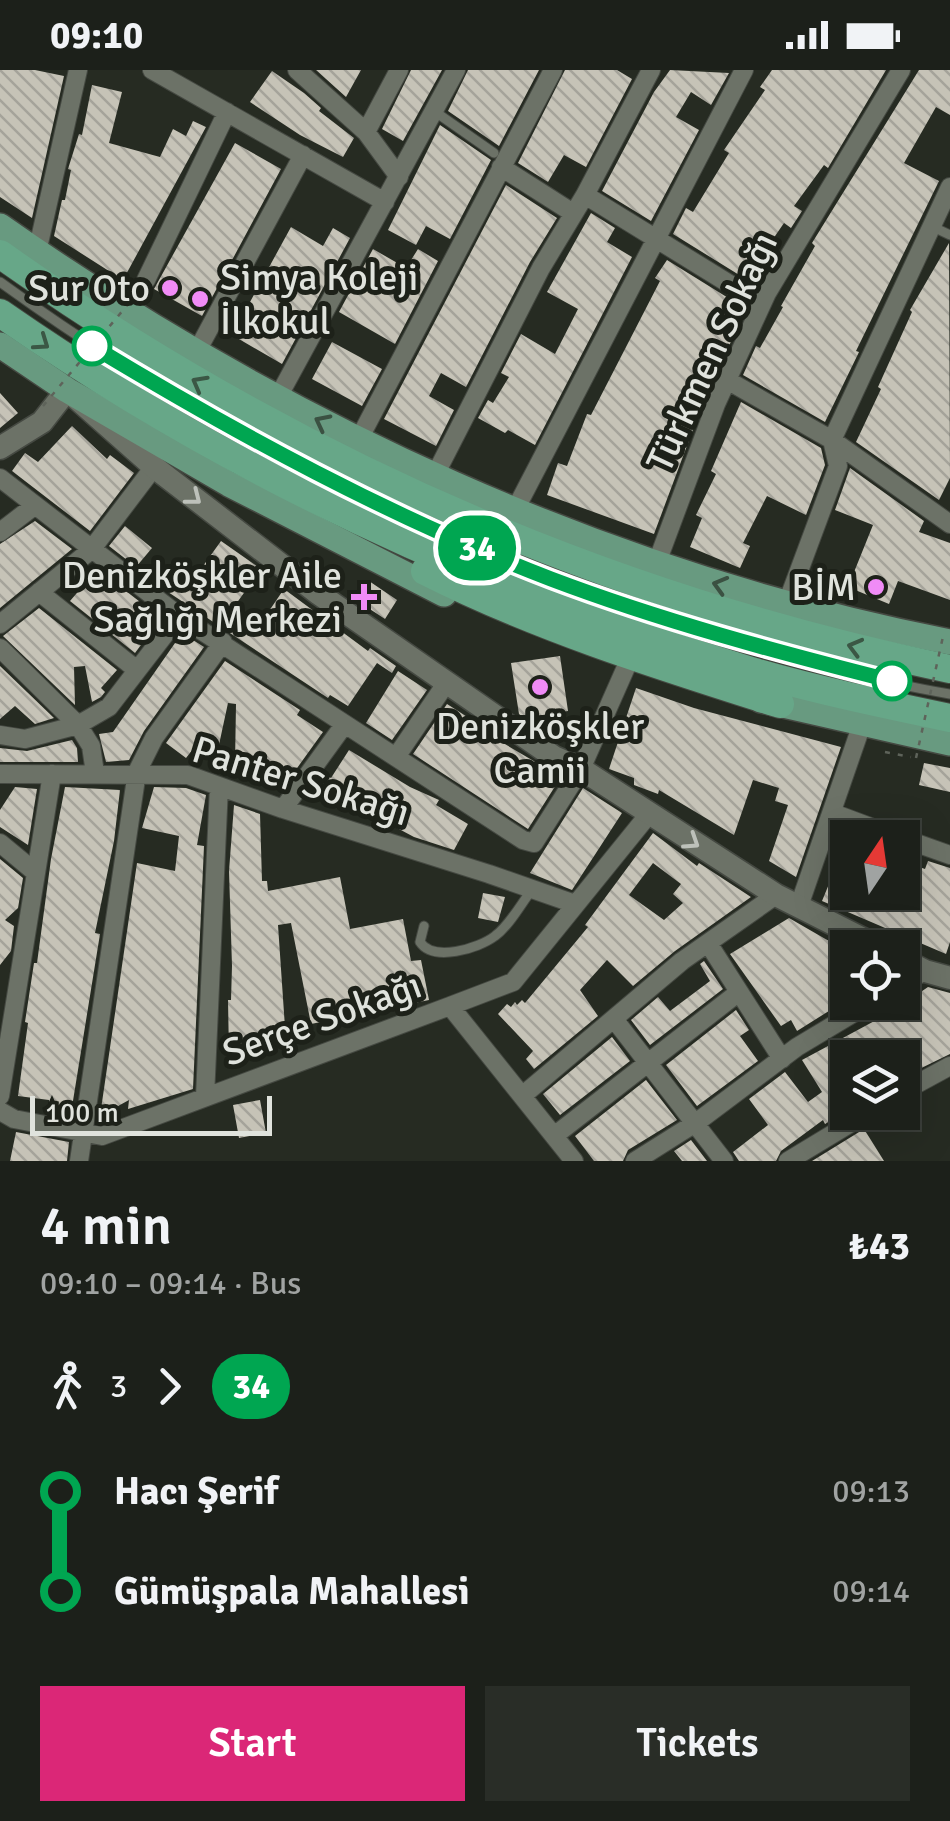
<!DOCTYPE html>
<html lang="en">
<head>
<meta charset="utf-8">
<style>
  :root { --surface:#1c201a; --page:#292d27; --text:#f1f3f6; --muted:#a0a3a2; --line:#3a3e39; --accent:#db2777 }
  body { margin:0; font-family:Signika,sans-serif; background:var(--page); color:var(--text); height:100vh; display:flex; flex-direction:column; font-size:38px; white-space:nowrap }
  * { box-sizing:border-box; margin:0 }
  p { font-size:32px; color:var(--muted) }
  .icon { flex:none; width:55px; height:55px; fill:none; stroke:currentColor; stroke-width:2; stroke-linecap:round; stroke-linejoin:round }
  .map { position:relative; height:1091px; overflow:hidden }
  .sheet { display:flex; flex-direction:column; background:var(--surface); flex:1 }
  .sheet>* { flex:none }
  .badge { padding:0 20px; border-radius:32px; font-size:35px; line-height:65px }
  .needle { width:65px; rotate:13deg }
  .controls { position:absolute; left:830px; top:750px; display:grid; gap:20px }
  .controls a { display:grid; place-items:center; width:90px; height:90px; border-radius:0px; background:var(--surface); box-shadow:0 10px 40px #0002,0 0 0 2px var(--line); font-size:50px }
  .scale { position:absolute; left:30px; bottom:25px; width:242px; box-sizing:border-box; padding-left:10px; border:5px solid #e0e3dd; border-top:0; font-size:28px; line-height:35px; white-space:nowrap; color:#e0e3dd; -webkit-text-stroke:8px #1d2119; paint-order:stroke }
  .map>.badge { position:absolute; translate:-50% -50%; box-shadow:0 0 0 5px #fff }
  .legs { display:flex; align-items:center; gap:15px; height:110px; padding:0 40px; font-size:32px }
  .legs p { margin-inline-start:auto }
  .summary { display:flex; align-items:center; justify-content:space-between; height:170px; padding:0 40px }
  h1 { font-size:55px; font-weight:600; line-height:75px }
  .cta { display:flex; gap:20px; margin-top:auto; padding:20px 40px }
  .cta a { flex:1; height:115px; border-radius:0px; background:var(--accent); color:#fff; font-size:40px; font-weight:600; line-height:115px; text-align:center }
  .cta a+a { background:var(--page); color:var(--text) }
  ul { padding:0 40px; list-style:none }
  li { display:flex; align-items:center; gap:35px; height:100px; font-size:38px }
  li i { display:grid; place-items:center; width:15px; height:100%; margin:0 12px; background:currentColor }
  li i::after { content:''; width:25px; height:25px; margin:-12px; border:8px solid; border-radius:50%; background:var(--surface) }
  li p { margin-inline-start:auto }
  li:first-child i { background:linear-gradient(#0000 50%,currentColor 0) }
  li:last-child i { background:linear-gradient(currentColor 50%,#0000 0) }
  .status { display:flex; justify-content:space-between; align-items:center; height:70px; padding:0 50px; background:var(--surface); direction:ltr }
  .status svg { height:28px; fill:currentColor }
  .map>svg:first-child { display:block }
  .building { fill:url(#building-back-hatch); fill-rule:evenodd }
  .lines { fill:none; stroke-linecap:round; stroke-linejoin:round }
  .service-casing { stroke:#454942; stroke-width:11 }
  .minor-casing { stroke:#454942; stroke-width:20 }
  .tertiary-casing { stroke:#454942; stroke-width:25 }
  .primary-casing { stroke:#454942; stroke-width:28 }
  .trunk-casing { stroke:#454942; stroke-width:30 }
  .path { stroke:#5e635a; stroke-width:2.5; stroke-dasharray:5 8; stroke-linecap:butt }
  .service { stroke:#6c7267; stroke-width:9 }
  .minor { stroke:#6c7267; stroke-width:18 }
  .tertiary { stroke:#6c7267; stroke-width:22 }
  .primary { stroke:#689a80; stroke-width:25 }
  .trunk { stroke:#67a788; stroke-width:28 }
  .path-bridge { stroke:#5e635a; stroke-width:2.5; stroke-dasharray:5 8; stroke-linecap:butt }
  .oneway { stroke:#3b5745 }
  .oneway2 { stroke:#3b5142 }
  .oneway3 { stroke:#bdc1ba }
  .line-1-casing { stroke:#fff; stroke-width:22 }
  .line-1 { stroke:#00a651; stroke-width:15 }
  .poi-dot { fill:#f08bf6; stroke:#1d2119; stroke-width:4 }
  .stop-1-dot { fill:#fff; stroke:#00a651; stroke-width:5 }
  .labels { text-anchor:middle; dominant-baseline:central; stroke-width:10; stroke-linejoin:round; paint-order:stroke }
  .poi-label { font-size:38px; fill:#e0e3dd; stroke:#1d2119; text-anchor:end }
  .street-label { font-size:38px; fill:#e0e3dd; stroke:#1d2119 }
</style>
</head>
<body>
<div class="status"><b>09:10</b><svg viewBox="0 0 49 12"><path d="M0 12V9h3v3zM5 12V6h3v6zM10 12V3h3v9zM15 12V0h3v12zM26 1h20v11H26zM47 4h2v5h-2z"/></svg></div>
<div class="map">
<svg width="950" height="1091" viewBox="0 0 950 1091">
  <defs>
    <pattern id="building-back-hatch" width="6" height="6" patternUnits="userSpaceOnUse" patternTransform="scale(2.5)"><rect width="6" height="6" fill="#c6c3b7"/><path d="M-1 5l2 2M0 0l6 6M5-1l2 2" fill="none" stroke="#a5a39a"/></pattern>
  </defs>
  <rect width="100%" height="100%" fill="#262b22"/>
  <path class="building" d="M 0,0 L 35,0 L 64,6 L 32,148 L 0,127 Z
    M 316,0 L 361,0 L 346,27 Z
    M 411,0 L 442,0 L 403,71 L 382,59 Z
    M 468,0 L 539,0 L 499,76 L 448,41 Z
    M 565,0 L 617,0 L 632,9 L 586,97 L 564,85 L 548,112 L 518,93 Z
    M 670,0 L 729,3 L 711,35 L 691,22 L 676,47 L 699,60 L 651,151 L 602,121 L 654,22 Z
    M 772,0 L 886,0 L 828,98 L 824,95 L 794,136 L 802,141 L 791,158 L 784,153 L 762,185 L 772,191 L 757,216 L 673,164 L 686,138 L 693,142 L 729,83 L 724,80 L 765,20 L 760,17 Z
    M 919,0 L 950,0 L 950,45 L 936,37 L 904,93 L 939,111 L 856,281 L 859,282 L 825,352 L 743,305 L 756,276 L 760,278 L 783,237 L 781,236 L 815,176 L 812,173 Z
    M 272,1 L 304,23 L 321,38 L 319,41 L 354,68 L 343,87 L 300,65 L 250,32 Z
    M 92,15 L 122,22 L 109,73 L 160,87 L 173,59 L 186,66 L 193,51 L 206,57 L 123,210 L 54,166 L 62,130 L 65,130 L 71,100 L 68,99 L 79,64 L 82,65 Z
    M 440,55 L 491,90 L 450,169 L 426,156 L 416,175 L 388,160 Z
    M 235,73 L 281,99 L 202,246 L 154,219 Z
    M 506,115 L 557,148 L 530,192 L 466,317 L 441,303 L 429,326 L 454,340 L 436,376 L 384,349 Z
    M 591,143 L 615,158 L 607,172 L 632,187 L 535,375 L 508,360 L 505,363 L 478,348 L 488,330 L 493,333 L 509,307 L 501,303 L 521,264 L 555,284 L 578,239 L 547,222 Z
    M 291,157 L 323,176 L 333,158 L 350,168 L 282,294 L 232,265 Z
    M 949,173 L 950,408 L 939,430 L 856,372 L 881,319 L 878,317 L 912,242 L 910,240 Z
    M 373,179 L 406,198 L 418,179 L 438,191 L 395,274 L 339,242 Z
    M 667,190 L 746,239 L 704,330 L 654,464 L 547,425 L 558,393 L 567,396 L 587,344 L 591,345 L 660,211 L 655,208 Z
    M 332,272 L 382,299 L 362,336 L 312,309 Z
    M 0,323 L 18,343 L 0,358 Z
    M 741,332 L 821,378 L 825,395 L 806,445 L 767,426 L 743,473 L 750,476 L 740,498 L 690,477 L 702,448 L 696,445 L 716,404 L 711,401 Z
    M 72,356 L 107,389 L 110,385 L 134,403 L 90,461 L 12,401 L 25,383 L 38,392 Z
    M 850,398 L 924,451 L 919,462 L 950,473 L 950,530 L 898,511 L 889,534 L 848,517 L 873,455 L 835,440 Z
    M 35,451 L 72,479 L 0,538 L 0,474 Z
    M 125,456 L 152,478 L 136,497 L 109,476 Z
    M 221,471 L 261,499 L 231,541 L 256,560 L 284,519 L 368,581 L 370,578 L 396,596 L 392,603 L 377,593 L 348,636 L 330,625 L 328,628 L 168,522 L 185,503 L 193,510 Z
    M 92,495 L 161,548 L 135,583 L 70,531 L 89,509 L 82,504 Z
    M 369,511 L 397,530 L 385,549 L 356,530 Z
    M 39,538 L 117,600 L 101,618 L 105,622 L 101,627 L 92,632 L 85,596 L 74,597 L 75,635 L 3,566 Z
    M 182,563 L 204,577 L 144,661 L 129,690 L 106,692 L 99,664 L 113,662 Z
    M 560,586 L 568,641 L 524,648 L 519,644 L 511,593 Z
    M 225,591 L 300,640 L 297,645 L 323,662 L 282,719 L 235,693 L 236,634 L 228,633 L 217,684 L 197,674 L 186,688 L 166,673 Z
    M 0,596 L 54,648 L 35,654 L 15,636 L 0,649 Z
    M 398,601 L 427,620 L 392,670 L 366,653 Z
    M 636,618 L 694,638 L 841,677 L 796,807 L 769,791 L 788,735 L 775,731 L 779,718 L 753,710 L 734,765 L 659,720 L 658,724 L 634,715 L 634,708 L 609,699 Z
    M 447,634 L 480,655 L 474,656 L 561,707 L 528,759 L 413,684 Z
    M 72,670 L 77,678 L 78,692 L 0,692 L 0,678 L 27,681 Z
    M 349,680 L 410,717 L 439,730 L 436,735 L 468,754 L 454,780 L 414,767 L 382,750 L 354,743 L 310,723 L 324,704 L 331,708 Z
    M 924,693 L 950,698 L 950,722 L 919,715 Z
    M 15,717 L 37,719 L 28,775 L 0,757 L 0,740 Z
    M 65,717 L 120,720 L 114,771 L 95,863 L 100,864 L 72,1037 L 49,1034 L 49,1030 L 18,1026 L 28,953 L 25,952 L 34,893 L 37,893 L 51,789 Z
    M 154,717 L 186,718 L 206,725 L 197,775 L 204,776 L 193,1019 L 128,1039 L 129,1030 L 100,1046 L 137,793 L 175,801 L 179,766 L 142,758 Z
    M 583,718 L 622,743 L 572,820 L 530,803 Z
    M 234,735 L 260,744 L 262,811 L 267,811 L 268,821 L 340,807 L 350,859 L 403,849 L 411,891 L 421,890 L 429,930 L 311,954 L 291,853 L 278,855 L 286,972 L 256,974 L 257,985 L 229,985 L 228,930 L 231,930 L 232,896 L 229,801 Z
    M 653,763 L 697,796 L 699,793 L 751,827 L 675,881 L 633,916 L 607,890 L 580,920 L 598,946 L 534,999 L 526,989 L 533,981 L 498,944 L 507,934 L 511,937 L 515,932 L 517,935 L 522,930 L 525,933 L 588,857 L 585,855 ZM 653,793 L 681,814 L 673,824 L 683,833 L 664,850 L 629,825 Z
    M 847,770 L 848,822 L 902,822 L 902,791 L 925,799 L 928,791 L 950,798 L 950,872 L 946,884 L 822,831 Z
    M 0,789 L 23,808 L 18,838 L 5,850 L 14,856 L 11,881 L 0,895 Z
    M 483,823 L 505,827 L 498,852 L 478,848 Z
    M 789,848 L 848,882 L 848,929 L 797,961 L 791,950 L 781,956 L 730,884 Z
    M 704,891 L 723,919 L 650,975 L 631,950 L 658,927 L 670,941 L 710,911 L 700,894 Z
    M 928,917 L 950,923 L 950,984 L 905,1006 L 902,988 L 848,988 L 848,1040 L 825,1054 L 823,1050 L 781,1081 L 776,1091 L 739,1091 L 733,1082 L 768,1055 L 749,1029 L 785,1002 L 808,1032 L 822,1022 L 802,990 L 893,941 Z
    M 736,940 L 749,960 L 740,966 L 758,991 L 697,1036 L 666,995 Z
    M 612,967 L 630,991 L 560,1045 L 543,1024 Z
    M 646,1010 L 677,1050 L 628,1080 L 623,1091 L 594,1091 L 575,1066 Z
    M 260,1030 L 266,1063 L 239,1068 L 233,1035 Z
    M 864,1059 L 884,1091 L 812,1091 Z
    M 16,1062 L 69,1072 L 67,1091 L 10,1091 Z
    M 691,1070 L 707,1091 L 682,1091 L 674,1081 Z"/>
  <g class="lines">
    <defs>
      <path id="service" d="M 434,41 L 494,83
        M 931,156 L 950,165
        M 0,212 C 216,369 461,486 716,564 C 792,587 871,611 950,624
        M 424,856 L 420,872 C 433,892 478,879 495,866 C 509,856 521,834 531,821"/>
      <path id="minor" d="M 152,0 L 385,132
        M 297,0 L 366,62 L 399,107
        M 366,62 L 399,0
        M 501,97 L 573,143
        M 585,125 L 762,234
        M 37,182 L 78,0
        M 146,210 L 227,42
        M 196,283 L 303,85
        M 727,310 L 832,370 L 950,454
        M 277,329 L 456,0
        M 358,371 L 553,0
        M 434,407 L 541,198 L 585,125 L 651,0
        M 0,408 L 179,546 L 523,770 L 534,773 L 581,699 L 627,595
        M 514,442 L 744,0
        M 0,462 L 34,436
        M 656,495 L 716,334 L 767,223 L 901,0
        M 39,522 L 137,600
        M 787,533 L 838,396 L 832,370 L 950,117
        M 0,554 L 91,480 L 154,397
        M 0,578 L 78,655 L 91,676 L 95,703
        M 0,665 L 25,669 L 78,655 L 109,637 L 179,546
        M 396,687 L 447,612
        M 0,704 L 188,705 L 283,739 L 489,804 L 575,834
        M 283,739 L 344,655
        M 833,743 L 900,768
        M 902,768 L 950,785
        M 0,773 L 35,802
        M 799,836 L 862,654
        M 708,873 L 782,989
        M 902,914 L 925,901
        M 450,936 L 513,912 L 649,744
        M 614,949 L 724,1091
        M 902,1022 L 950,996
        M 0,1026 L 52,704
        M 522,1026 L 682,891 L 776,825
        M 205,1027 L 219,716
        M 0,1041 L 14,1049 L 102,1066 L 450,936 L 574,1091
        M 554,1066 L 739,922
        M 79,1091 L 137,702 L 154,668 L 223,572
        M 635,1091 L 697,1052 L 797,977 L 872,932
        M 788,1091 L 869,1042"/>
      <path id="tertiary" d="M 0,378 L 42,352 L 67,320 L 154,397 L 319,524 L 554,687 L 581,699 L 776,825 L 881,878
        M 902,889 L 925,901 L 950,908"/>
      <path id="primary" d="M 0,156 C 287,357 606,504 950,572
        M 0,275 L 67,320 L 229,414 L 444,524
        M 761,630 L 950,673"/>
      <path id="trunk" d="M 0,184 C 289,389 603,527 950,599
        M 0,243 C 230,403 483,520 751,601 C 816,620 883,634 950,648
        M 425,501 C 538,558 660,596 780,634"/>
    </defs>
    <use href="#service" class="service-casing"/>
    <use href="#minor" class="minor-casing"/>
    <use href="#tertiary" class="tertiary-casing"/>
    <use href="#primary" class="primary-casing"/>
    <use href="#trunk" class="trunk-casing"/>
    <path class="path" d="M 885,682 L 911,687"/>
    <use href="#service" class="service"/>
    <use href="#minor" class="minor"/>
    <use href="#tertiary" class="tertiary"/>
    <use href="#primary" class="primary"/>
    <use href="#trunk" class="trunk"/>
    <path class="path-bridge" d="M 43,336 L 134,227
      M 916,688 L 944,562"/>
  </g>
  <defs><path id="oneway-chevron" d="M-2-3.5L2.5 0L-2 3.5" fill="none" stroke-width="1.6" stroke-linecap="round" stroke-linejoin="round" transform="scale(2.5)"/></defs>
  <g class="oneway">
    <use href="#oneway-chevron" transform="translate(42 273) rotate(35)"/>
    <use href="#oneway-chevron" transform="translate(199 313) rotate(-151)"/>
    <use href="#oneway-chevron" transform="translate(855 577) rotate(-165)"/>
  </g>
  <g class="oneway2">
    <use href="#oneway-chevron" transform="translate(322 352) rotate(-153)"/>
    <use href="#oneway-chevron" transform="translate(720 515) rotate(-164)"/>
  </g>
  <g class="oneway3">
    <use href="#oneway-chevron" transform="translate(194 428) rotate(38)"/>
    <use href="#oneway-chevron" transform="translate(692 772) rotate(33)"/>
  </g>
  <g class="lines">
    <defs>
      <path id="line-1" d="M 92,276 C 239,365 390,447 551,509 C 662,551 777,582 892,611"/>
    </defs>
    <use href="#line-1" class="line-1-casing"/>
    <use href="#line-1" class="line-1"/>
  </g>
  <g class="poi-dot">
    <circle cx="170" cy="218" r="10"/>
    <circle cx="200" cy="229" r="10"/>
    <circle cx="876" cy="517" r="10"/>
    <path d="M359 512h10v10h10v10h-10v10h-10v-10h-10v-10h10z"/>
    <circle cx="540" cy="617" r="10"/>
  </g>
  <g class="stop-1-dot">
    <circle cx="92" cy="276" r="18"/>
    <circle cx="892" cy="611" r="18"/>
  </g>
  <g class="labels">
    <g class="poi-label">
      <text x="220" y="207" text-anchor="start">Simya Koleji<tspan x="220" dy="44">İlkokul</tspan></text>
      <text x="150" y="218">Sur Oto</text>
      <text x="342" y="505">Denizköşkler Aile<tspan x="342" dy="44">Sağlığı Merkezi</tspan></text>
      <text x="856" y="517">BİM</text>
      <text x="540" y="656" text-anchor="middle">Denizköşkler<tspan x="540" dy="44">Camii</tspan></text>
    </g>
    <g class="street-label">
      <text transform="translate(712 282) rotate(-65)">Türkmen Sokağı</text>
      <text transform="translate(301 711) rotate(17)">Panter Sokağı</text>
      <text transform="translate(322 949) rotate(-20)">Serçe Sokağı</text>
    </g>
  </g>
</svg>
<div class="controls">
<a><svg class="needle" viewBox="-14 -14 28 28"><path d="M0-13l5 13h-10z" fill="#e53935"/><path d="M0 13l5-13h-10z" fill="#a0a3a2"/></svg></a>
<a><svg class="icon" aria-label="locate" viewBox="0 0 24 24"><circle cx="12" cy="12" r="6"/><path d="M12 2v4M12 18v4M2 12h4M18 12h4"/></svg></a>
<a><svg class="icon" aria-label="layers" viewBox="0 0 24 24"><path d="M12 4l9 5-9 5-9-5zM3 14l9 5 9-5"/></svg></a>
</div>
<div class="scale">100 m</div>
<b class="badge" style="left:477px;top:478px;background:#00a651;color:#fff">34</b>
</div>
<section class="sheet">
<div class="summary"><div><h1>4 min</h1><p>09:10 – 09:14 · Bus</p></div><b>₺43</b></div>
<div class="legs"><svg class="icon" aria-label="walk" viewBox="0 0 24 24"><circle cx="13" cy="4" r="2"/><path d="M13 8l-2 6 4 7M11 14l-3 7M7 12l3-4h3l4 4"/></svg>3<svg class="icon" aria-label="forward" viewBox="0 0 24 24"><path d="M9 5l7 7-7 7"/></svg><b class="badge" style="background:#00a651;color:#fff">34</b></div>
<ul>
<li><i style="color:#00a651"></i><b>Hacı Şerif</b><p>09:13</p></li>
<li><i style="color:#00a651"></i><b>Gümüşpala Mahallesi</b><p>09:14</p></li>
</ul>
<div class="cta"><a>Start</a><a>Tickets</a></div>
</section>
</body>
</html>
